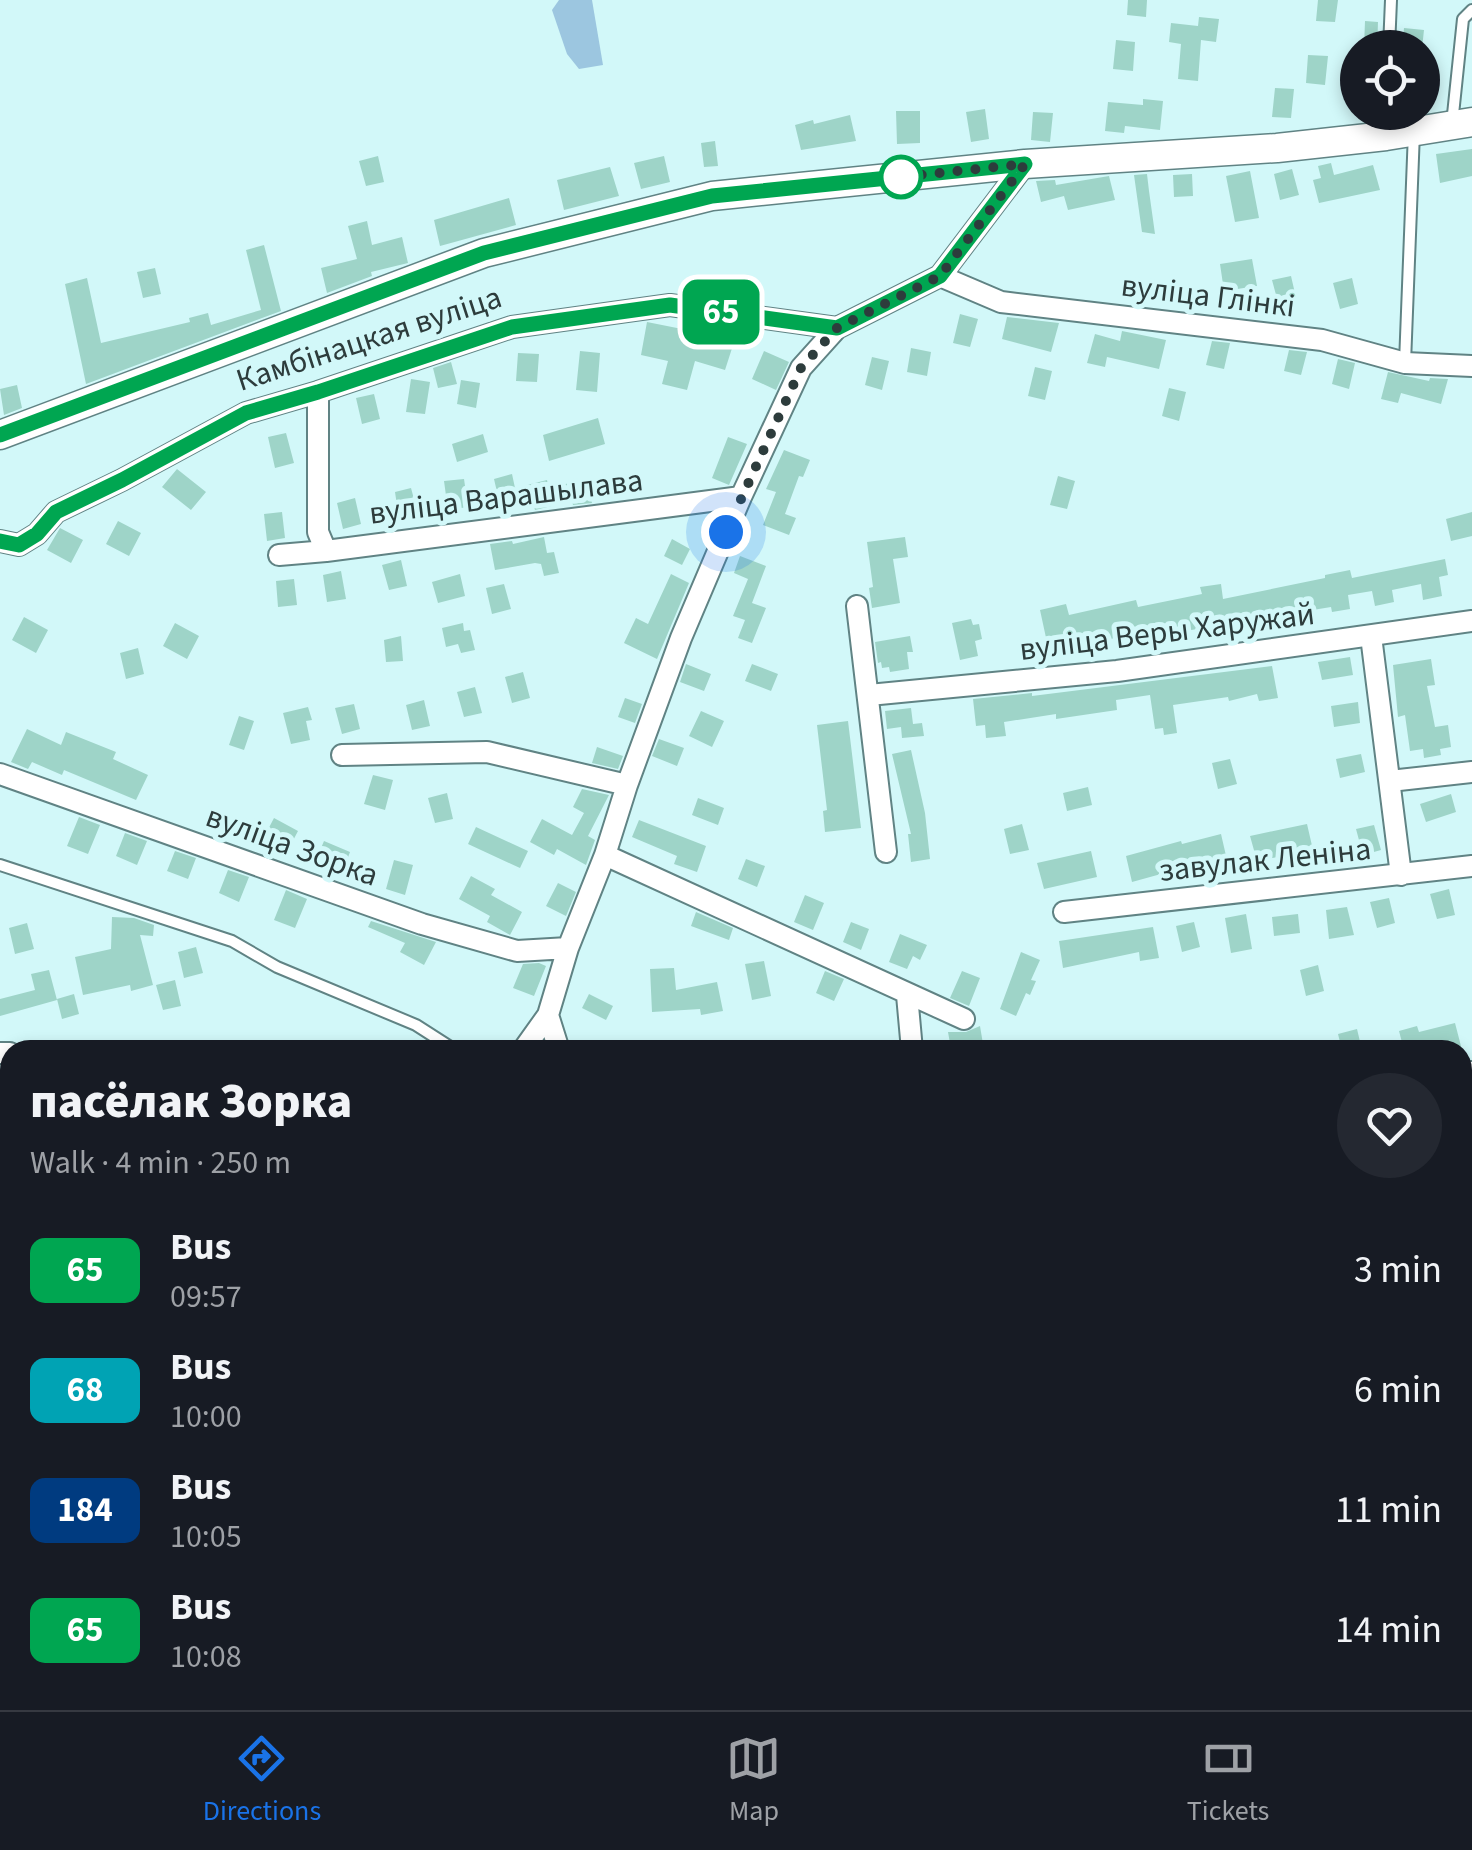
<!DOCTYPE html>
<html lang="en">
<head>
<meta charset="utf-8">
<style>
  :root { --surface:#171b24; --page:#242831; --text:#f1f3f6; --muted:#9ea1a6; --line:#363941; --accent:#1a73e8 }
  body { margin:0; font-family:"Source Sans 3",sans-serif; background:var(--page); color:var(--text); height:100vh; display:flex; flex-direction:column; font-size:38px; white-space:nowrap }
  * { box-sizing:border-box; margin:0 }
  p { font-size:32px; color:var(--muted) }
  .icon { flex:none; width:55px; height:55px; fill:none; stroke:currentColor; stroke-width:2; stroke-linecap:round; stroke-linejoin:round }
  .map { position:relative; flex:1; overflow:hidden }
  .side { position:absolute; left:0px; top:1040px; width:1472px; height:670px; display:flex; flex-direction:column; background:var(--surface); border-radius:30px 30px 0 0; box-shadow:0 5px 15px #0003 }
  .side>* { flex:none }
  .badge { padding:0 20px; border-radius:15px; font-size:35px; line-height:65px }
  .buttons { position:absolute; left:1340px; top:30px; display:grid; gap:20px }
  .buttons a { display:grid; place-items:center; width:100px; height:100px; border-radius:50%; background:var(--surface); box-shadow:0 5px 15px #0003; font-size:50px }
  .you { position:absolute; width:50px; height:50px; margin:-25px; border:8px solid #fff; border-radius:50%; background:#1a73e8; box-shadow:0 0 0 15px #1a73e833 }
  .map>.badge { position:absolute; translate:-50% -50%; box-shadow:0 0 0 5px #fff }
  .round { display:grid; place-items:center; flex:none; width:105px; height:105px; border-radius:52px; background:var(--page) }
  .headline { display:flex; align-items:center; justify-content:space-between; height:170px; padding:0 30px }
  h1 { font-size:48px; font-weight:800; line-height:75px }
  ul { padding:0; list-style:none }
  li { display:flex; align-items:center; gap:30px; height:120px; padding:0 30px }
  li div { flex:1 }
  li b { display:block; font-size:38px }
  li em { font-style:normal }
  li .badge { min-width:110px; font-weight:700; text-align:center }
  .tab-bar { display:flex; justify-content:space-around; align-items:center; height:140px; border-top:2px solid var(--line); background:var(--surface); font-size:28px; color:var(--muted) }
  .tab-bar a { display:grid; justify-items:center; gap:5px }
  .tab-bar .selected { color:var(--accent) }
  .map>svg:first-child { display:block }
  .water { fill:#9cc6e0 }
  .building { fill:#9ed4c8 }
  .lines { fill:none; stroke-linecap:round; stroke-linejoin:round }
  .lane-casing { stroke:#608384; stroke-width:14 }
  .street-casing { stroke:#608384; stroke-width:24 }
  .secondary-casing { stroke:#608384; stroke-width:31 }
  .lane { stroke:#fff; stroke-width:10 }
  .street { stroke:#fff; stroke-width:20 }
  .secondary { stroke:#fff; stroke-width:28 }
  .line-casing { stroke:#fff; stroke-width:22 }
  .line { stroke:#00a651; stroke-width:15 }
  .walk { stroke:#2d3c3c; stroke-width:10; stroke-dasharray:0 18 }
  .stop-dot { fill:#fff; stroke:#00a651; stroke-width:5 }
  .labels { text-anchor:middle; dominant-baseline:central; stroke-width:10; stroke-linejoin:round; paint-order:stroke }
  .street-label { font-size:32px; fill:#2d3c3c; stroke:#d2f8f9 }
</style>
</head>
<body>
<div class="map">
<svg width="1472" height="1710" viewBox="0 0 1472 1710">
  <rect width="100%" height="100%" fill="#d2f8f9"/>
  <path class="water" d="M 559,0 L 592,0 L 603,65 L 579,69 L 567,54 L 552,10 Z"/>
  <path class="building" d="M 1128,0 L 1147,0 L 1146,17 L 1127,15 Z
    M 1318,0 L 1338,0 L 1335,22 L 1316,21 Z
    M 1199,17 L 1219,19 L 1216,42 L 1201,40 L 1198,81 L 1178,79 L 1181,44 L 1169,42 L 1171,23 L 1198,26 Z
    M 1365,21 L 1378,22 L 1377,48 L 1364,48 Z
    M 1404,28 L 1424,30 L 1422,48 L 1402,48 Z
    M 1116,40 L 1135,42 L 1133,71 L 1113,69 Z
    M 1308,55 L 1328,56 L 1325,85 L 1306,83 Z
    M 1275,88 L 1294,89 L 1291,118 L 1272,117 Z
    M 1143,99 L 1163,101 L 1160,130 L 1125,126 L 1124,133 L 1105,131 L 1108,102 L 1143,105 Z
    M 985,109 L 989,139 L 971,142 L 966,112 Z
    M 896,111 L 920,111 L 920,143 L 897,144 Z
    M 1033,112 L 1053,113 L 1050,142 L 1031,140 Z
    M 850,115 L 856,141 L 801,150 L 795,125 L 813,120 L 814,124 Z
    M 715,141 L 718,166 L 704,167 L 701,143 Z
    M 1472,149 L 1472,176 L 1440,183 L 1436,154 Z
    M 378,156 L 384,182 L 366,186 L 359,161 Z
    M 664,156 L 670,182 L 641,189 L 634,163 Z
    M 1331,163 L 1334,175 L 1373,165 L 1380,190 L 1319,203 L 1313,180 L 1321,178 L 1318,166 Z
    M 610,167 L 619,196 L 564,210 L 557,180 Z
    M 1292,169 L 1299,195 L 1280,200 L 1274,174 Z
    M 1250,171 L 1259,218 L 1235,222 L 1226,176 Z
    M 1147,174 L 1149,191 L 1155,234 L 1142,232 L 1134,175 Z
    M 1192,174 L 1193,196 L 1174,197 L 1173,175 Z
    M 1109,176 L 1115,200 L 1068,210 L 1064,196 L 1041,202 L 1036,181 L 1055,180 L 1056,185 Z
    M 509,198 L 516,225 L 440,246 L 434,220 Z
    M 367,221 L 372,245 L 402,237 L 408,263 L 371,272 L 372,276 L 327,293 L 321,268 L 357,259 L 348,226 Z
    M 264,245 L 281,311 L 86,384 L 65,284 L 87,278 L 101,343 L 190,322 L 189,318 L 208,313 L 211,325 L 261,310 L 246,250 Z
    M 1252,259 L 1257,286 L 1224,291 L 1220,264 Z
    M 155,268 L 161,294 L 143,298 L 137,272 Z
    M 1291,276 L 1297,302 L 1279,306 L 1272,280 Z
    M 1352,278 L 1358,304 L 1340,309 L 1333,283 Z
    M 960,314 L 978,319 L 970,347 L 953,343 Z
    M 1007,317 L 1059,323 L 1051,352 L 1002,339 Z
    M 647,322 L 697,332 L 699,328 L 735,339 L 725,370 L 695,361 L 687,390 L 662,384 L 668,361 L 641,355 Z
    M 1122,331 L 1166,340 L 1159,369 L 1107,357 L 1105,367 L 1087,363 L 1095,334 L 1120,341 Z
    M 1212,341 L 1230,343 L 1224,369 L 1206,365 Z
    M 911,348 L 931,352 L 927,376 L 907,372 Z
    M 1289,350 L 1307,352 L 1301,375 L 1284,371 Z
    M 580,351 L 600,353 L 597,392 L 576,390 Z
    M 764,351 L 789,362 L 776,390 L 752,379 Z
    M 518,353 L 539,354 L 537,382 L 516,381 Z
    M 872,357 L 889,361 L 882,390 L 865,385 Z
    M 1338,359 L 1355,363 L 1349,389 L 1332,384 Z
    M 451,362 L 457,384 L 438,388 L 433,368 Z
    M 1035,367 L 1052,371 L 1045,400 L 1028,396 Z
    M 1388,372 L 1429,381 L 1430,378 L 1448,379 L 1441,404 L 1401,393 L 1398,403 L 1381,399 Z
    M 411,379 L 430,382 L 425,414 L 406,412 Z
    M 461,380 L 480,383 L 476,408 L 457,404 Z
    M 17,385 L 22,408 L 4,415 L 0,389 Z
    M 1169,388 L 1186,392 L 1179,421 L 1162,416 Z
    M 374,394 L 380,419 L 362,424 L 356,398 Z
    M 598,418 L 605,444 L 549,461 L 543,435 Z
    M 286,433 L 294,463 L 275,468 L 268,437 Z
    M 483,434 L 488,452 L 457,462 L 452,444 Z
    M 728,437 L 747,444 L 729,485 L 712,478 Z
    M 784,450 L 810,460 L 803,477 L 799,476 L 785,514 L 796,518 L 789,535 L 763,525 L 776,492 L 766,489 Z
    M 177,469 L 206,492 L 191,510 L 162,487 Z
    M 512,474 L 515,488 L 547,480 L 549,488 L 586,479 L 592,503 L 573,505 L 572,501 L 535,510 L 531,497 L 500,505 L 494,479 Z
    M 1058,476 L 1075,481 L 1067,509 L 1050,505 Z
    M 464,479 L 468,507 L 448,510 L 444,481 Z
    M 411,488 L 418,514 L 399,519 L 395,492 Z
    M 355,498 L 361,524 L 343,529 L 337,503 Z
    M 282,512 L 285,538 L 267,541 L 264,514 Z
    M 1472,512 L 1472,536 L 1451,541 L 1446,519 Z
    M 118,521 L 141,533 L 129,556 L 106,544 Z
    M 60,528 L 83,540 L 71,563 L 47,550 Z
    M 544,537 L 547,553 L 554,552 L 559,573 L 544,576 L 541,564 L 535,563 L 495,570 L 490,544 L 512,541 L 513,544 Z
    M 905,537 L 908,557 L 893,559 L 900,603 L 872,608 L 869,588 L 873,587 L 867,542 Z
    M 672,539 L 690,549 L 682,565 L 664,556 Z
    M 740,556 L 766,566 L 752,603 L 766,608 L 752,643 L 738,638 L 745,620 L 733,616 L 748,579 L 734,573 Z
    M 1445,559 L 1448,575 L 1439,577 L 1442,596 L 1423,600 L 1421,584 L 1392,590 L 1394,602 L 1375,606 L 1372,591 L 1348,595 L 1350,609 L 1332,612 L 1331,607 L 1167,634 L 1166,629 L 1125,638 L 1083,640 L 1048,647 L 1040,610 L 1066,604 L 1069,615 L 1136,600 L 1138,607 L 1202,594 L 1200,587 L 1221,584 L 1223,599 L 1325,578 L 1325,575 L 1350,570 L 1352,578 Z
    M 401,560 L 407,586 L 389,590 L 382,565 Z
    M 341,571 L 346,599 L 327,602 L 323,575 Z
    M 460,574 L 465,596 L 438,603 L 432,582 Z
    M 671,574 L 689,583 L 657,659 L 624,643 L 636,618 L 648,624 Z
    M 294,579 L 297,605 L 278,607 L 276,581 Z
    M 504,584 L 511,609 L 492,614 L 486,588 Z
    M 24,617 L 48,630 L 36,653 L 12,640 Z
    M 971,619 L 973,625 L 979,624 L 982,639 L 975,641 L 978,656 L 960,660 L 952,623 Z
    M 175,623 L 199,636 L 187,659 L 163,646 Z
    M 463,623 L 464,631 L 470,630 L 475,650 L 461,653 L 458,644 L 446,647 L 442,628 Z
    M 401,636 L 403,661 L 386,662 L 384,640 Z
    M 910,636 L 913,652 L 907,652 L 909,669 L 890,672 L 889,667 L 882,668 L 881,662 L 878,663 L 875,642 Z
    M 138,648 L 144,674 L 126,679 L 120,653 Z
    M 1350,657 L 1353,675 L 1322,680 L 1318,662 Z
    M 1431,659 L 1435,685 L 1427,686 L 1435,727 L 1448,725 L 1451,747 L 1440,749 L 1441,755 L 1424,758 L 1423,749 L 1410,751 L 1405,715 L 1398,717 L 1393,665 Z
    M 686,664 L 711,674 L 704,691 L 680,682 Z
    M 752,664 L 778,674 L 771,691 L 745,681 Z
    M 1272,666 L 1278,698 L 1259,701 L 1257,694 L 1229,701 L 1228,697 L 1173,705 L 1177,733 L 1164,735 L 1163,728 L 1155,729 L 1150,695 L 1116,700 L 1117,710 L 1056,719 L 1056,714 L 1004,722 L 1006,736 L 986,738 L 985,725 L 976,726 L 973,699 L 1032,693 L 1032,696 Z
    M 523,672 L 530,698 L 512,703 L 505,677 Z
    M 475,687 L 482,713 L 464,717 L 457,692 Z
    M 625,698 L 642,704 L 635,723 L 618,717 Z
    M 424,700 L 430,726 L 412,730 L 406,705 Z
    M 1358,702 L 1360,723 L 1334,727 L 1331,706 Z
    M 354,704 L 360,729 L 342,734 L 335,708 Z
    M 308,707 L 312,720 L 306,721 L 310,740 L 291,744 L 283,713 Z
    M 911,708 L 913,724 L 922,723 L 924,736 L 902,738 L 901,727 L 887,729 L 885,711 Z
    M 701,711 L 724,721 L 712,747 L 689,736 Z
    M 239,716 L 254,721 L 244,750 L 229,745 Z
    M 848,721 L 861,828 L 825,832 L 823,811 L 827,810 L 817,725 Z
    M 27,729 L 61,745 L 66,732 L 116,752 L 113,759 L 148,775 L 136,800 L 64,770 L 62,775 L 32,762 L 28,769 L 11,762 Z
    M 659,739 L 684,748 L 677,766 L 652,756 Z
    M 597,747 L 623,756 L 618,769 L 592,763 Z
    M 911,750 L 925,813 L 930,859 L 911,862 L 908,834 L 911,834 L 892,754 Z
    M 1361,754 L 1365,772 L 1340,778 L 1336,759 Z
    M 1230,759 L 1237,784 L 1218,789 L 1212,763 Z
    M 373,775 L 393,780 L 385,810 L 364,804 Z
    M 1088,787 L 1092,805 L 1067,811 L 1063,793 Z
    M 582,789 L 609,795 L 588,836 L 595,840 L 586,865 L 557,849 L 554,855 L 530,842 L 542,819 L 572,835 L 584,813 L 573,807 Z
    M 447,793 L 453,819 L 435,823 L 428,798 Z
    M 1451,794 L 1456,812 L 1426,822 L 1420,804 Z
    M 698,798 L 724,808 L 718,825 L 692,815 Z
    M 79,817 L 100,825 L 88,854 L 67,846 Z
    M 274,818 L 298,831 L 286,854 L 262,841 Z
    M 639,820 L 706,846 L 697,872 L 674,864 L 677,856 L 632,837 Z
    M 1022,824 L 1029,850 L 1010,854 L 1004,829 Z
    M 1307,824 L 1313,850 L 1257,861 L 1250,836 Z
    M 1374,825 L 1381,850 L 1363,855 L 1356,829 Z
    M 476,827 L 528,851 L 520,868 L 468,844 Z
    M 125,833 L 147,841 L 137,865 L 116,856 Z
    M 1221,834 L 1227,860 L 1209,864 L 1208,861 L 1132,882 L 1126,856 L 1181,841 L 1182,844 Z
    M 324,841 L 350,852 L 343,871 L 316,860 Z
    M 175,851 L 196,858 L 188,879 L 167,871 Z
    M 1091,851 L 1097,877 L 1044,889 L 1037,863 Z
    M 746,859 L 765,866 L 757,887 L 738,879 Z
    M 394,860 L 413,865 L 405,895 L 386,889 Z
    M 228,870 L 249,877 L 239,902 L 219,893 Z
    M 471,876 L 495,889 L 491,895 L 522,912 L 510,935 L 487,922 L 490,916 L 459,899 Z
    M 558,883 L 576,892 L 566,916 L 546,906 Z
    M 1449,889 L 1455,915 L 1437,919 L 1430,894 Z
    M 286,890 L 307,899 L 295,928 L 274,920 Z
    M 805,895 L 824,903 L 813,930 L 794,922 Z
    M 1389,898 L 1395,923 L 1377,928 L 1370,902 Z
    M 1347,907 L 1354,935 L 1329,939 L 1326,910 Z
    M 696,912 L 733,928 L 729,940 L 691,926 Z
    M 1246,914 L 1252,949 L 1231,953 L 1225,918 Z
    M 1298,914 L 1300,933 L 1274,936 L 1272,917 Z
    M 112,917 L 134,918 L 154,925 L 153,936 L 140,935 L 153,985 L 131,991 L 130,985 L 83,995 L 75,957 L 111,949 Z
    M 371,921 L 436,942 L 424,965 L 400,952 L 405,943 L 368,927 Z
    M 851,922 L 869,929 L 861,950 L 843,942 Z
    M 1194,922 L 1200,947 L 1182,952 L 1176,926 Z
    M 27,923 L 34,949 L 15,954 L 9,928 Z
    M 1153,927 L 1159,958 L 1140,961 L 1139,952 L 1063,968 L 1059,941 Z
    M 900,934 L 927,945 L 920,960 L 913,956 L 907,969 L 889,962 Z
    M 196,947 L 203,973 L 184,978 L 178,952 Z
    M 1021,952 L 1040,960 L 1031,980 L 1036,981 L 1030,995 L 1026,993 L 1016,1016 L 1000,1009 Z
    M 764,961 L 771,996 L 752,1000 L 745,964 Z
    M 539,963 L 546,966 L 534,996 L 513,988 L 523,964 Z
    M 1318,965 L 1324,991 L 1306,996 L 1300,970 Z
    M 674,968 L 676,990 L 717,982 L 723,1011 L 701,1015 L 700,1009 L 652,1012 L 650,969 Z
    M 49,970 L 57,1000 L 0,1016 L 0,999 L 35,990 L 31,974 Z
    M 825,971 L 844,979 L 834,1001 L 816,993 Z
    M 962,971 L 980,978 L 969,1006 L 950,998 Z
    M 175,980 L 181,1006 L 163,1010 L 156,985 Z
    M 74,994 L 79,1014 L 62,1019 L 57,999 Z
    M 589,994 L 613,1006 L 606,1020 L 582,1008 Z
    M 1455,1023 L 1462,1050 L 1404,1050 L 1399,1031 L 1417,1026 L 1419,1032 Z
    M 980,1026 L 983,1044 L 951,1049 L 948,1032 L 966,1032 Z
    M 1357,1029 L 1362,1050 L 1342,1050 L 1338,1034 Z"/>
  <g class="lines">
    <defs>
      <path id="lane" d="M 1389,48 L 1391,0
        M 1452,124 L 1463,19 L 1472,10
        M 1386,135 L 1387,112
        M 1405,363 L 1414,132
        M 0,865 L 232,941 L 277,967 L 416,1025 L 455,1050
        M 1462,1574 L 1472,1615
        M 0,1636 L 10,1634
        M 1462,1647 L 1472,1645
        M 232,1700 L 235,1710
        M 595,1700 L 597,1710
        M 747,1700 L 750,1710
        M 475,1710 L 515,1700"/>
      <path id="street" d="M 940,276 L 1001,302 L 1322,340 L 1405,363 L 1472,366
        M 318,392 L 318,532 L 326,551
        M 0,541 L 19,545 L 37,534 L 56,512 L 122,480 L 246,413 L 318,392 L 512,327 L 670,305 L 837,328 L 940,276 L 1025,164
        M 279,555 L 326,551 L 741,497
        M 857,606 L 886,852
        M 1371,636 L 1401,875
        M 869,695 L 1117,671 L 1472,621
        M 342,755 L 487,752 L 627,785
        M 0,774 L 422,924 L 517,951 L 568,948
        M 1390,781 L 1472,772
        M 605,855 L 964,1019
        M 1064,912 L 1472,866
        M 907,995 L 912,1050
        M 548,1015 L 559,1050
        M 523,1050 L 548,1015 L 568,948 L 605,855 L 627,785 L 681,638 L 741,497 L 801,368 L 837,328
        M 0,1053 L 10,1053
        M 1462,1073 L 1472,1072
        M 1462,1290 L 1472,1289
        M 1462,1570 L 1472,1569
        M 893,1700 L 895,1710"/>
      <path id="secondary" d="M 0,435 L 484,253 L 712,196 L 1025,164 L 1277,148 L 1386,136 L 1472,122"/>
    </defs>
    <use href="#lane" class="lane-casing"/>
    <use href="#street" class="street-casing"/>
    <use href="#secondary" class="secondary-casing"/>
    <use href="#lane" class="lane"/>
    <use href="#street" class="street"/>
    <use href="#secondary" class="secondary"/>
  </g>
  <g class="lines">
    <defs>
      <path id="line" d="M 0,435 L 484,253 L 712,196 L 1025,164 L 940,276 L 837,328 L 670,305 L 512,327 L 318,392 L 246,413 L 122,480 L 56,512 L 37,534 L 19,545 L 0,541"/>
    </defs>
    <use href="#line" class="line-casing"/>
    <use href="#line" class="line"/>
    <path class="walk" d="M 726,532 L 801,368 L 837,328 L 940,276 L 1025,164 L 901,177"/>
  </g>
  <circle class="stop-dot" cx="901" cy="177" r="20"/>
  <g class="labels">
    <g class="street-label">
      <text transform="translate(1208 296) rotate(7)">вуліца Глінкі</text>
      <text transform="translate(369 339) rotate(-18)">Камбінацкая вуліца</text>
      <text transform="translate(506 497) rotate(-7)">вуліца Варашылава</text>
      <text transform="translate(1167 632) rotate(-7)">вуліца Веры Харужай</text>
      <text transform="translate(292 846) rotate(20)">вуліца Зорка</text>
      <text transform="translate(1265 860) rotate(-6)">завулак Леніна</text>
    </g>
  </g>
</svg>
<div class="buttons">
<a><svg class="icon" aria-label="locate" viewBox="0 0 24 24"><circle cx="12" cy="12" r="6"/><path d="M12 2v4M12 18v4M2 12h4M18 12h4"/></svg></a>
</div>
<div class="you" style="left:726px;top:532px"></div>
<b class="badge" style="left:721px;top:312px;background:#00a651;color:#fff">65</b>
<section class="side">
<div class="headline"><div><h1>пасёлак Зорка</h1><p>Walk · 4 min · 250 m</p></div><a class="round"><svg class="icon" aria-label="heart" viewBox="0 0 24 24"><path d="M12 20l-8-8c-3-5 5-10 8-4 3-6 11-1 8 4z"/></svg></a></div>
<ul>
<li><span class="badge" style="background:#00a651;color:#fff">65</span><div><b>Bus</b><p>09:57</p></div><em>3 min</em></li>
<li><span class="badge" style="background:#00a3b4;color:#fff">68</span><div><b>Bus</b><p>10:00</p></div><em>6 min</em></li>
<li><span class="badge" style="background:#003b80;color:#fff">184</span><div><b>Bus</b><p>10:05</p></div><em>11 min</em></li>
<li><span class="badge" style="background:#00a651;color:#fff">65</span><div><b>Bus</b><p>10:08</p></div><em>14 min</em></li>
</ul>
</section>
</div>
<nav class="tab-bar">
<a class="selected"><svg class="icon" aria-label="directions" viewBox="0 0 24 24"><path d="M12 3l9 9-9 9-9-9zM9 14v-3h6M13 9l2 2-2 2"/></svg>Directions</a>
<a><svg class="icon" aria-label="map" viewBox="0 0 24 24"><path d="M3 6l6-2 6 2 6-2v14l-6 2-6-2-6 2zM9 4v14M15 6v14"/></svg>Map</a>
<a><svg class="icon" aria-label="tickets" viewBox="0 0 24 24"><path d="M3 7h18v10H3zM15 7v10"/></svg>Tickets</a>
</nav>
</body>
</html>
